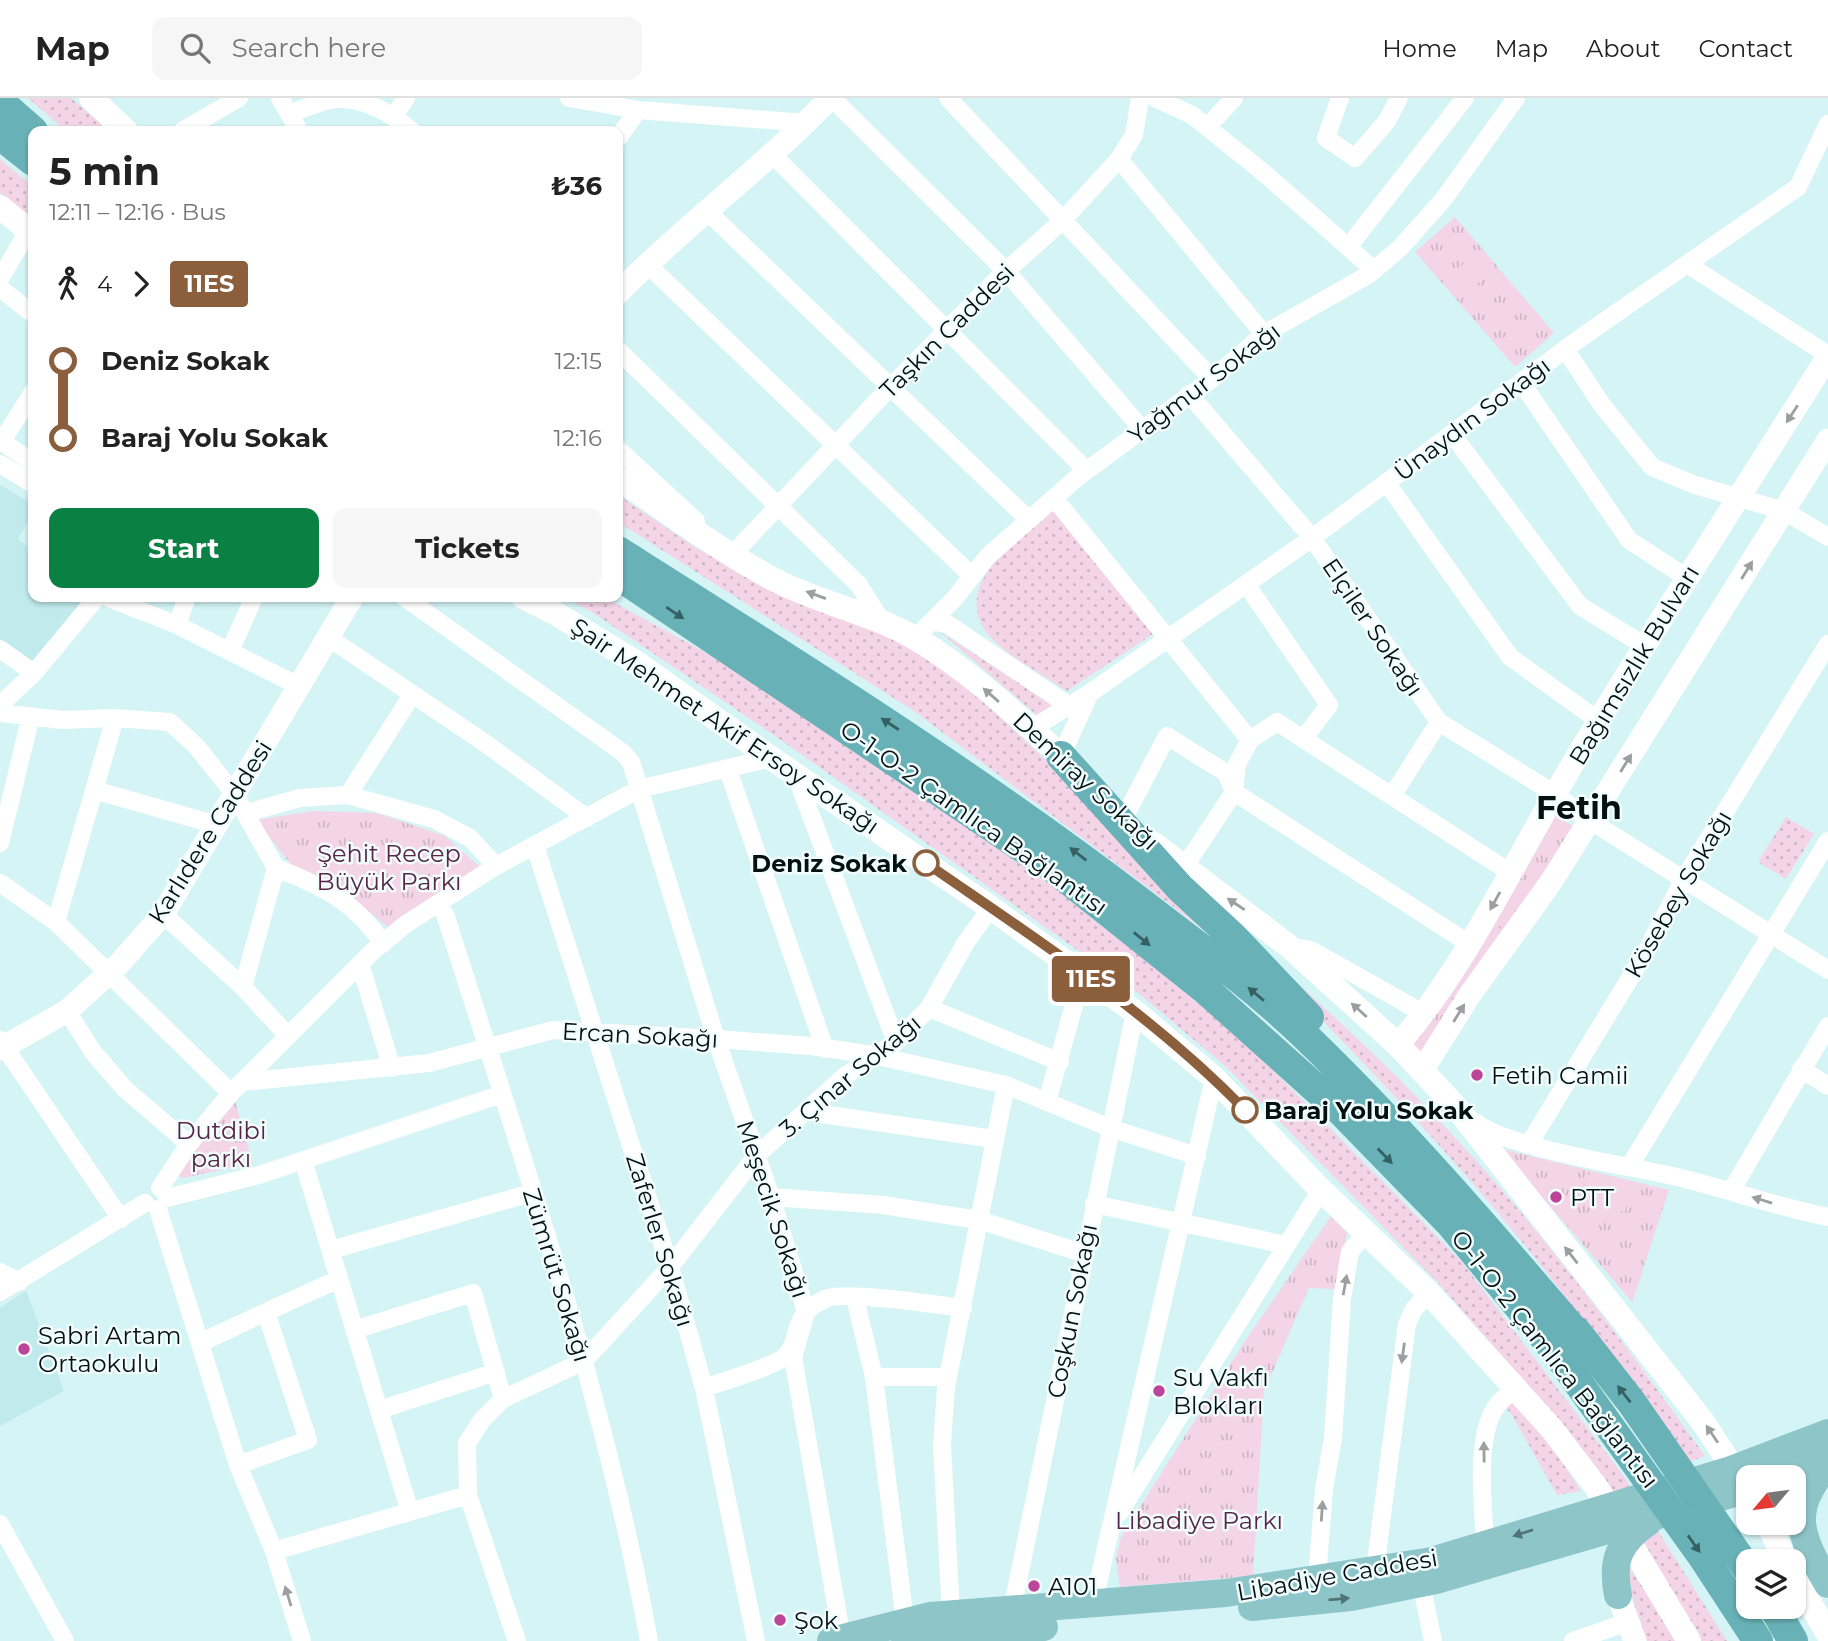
<!DOCTYPE html>
<html lang="en">
<head>
<meta charset="utf-8">
<style>
  :root { --surface:#fff; --page:#f6f6f6; --text:#222; --muted:#767676; --line:#e0e0e0; --accent:#0b8043 }
  body { margin:0; font-family:Montserrat,sans-serif; background:var(--page); color:var(--text); height:100vh; display:flex; flex-direction:column; font-size:26px; white-space:nowrap }
  * { box-sizing:border-box; margin:0 }
  p { font-size:23px; color:var(--muted) }
  .icon { flex:none; width:38px; height:38px; fill:none; stroke:currentColor; stroke-width:2; stroke-linecap:round; stroke-linejoin:round }
  .map { position:relative; flex:1; overflow:hidden }
  .panel { position:absolute; left:28px; top:28px; width:595px; height:476px; display:flex; flex-direction:column; background:var(--surface); border-radius:14px; box-shadow:0 2px 5px #0004 }
  .panel>* { flex:none }
  .badge { padding:0 14px; border-radius:5px; font-size:24px; line-height:46px }
  .needle { width:46px; rotate:241deg }
  .tools { position:absolute; left:1736px; top:1367px; display:grid; gap:14px }
  .tools a { display:grid; place-items:center; width:70px; height:70px; border-radius:14px; background:var(--surface); box-shadow:0 2px 5px #0004; font-size:35px }
  .map>.badge { position:absolute; translate:-50% -50%; box-shadow:0 0 0 4px #fff }
  .legs { display:flex; align-items:center; gap:10px; height:77px; padding:0 21px; font-size:23px }
  .legs p { margin-inline-start:auto }
  .headline { display:flex; align-items:center; justify-content:space-between; height:119px; padding:0 21px }
  h1 { font-size:38px; font-weight:700; line-height:52px }
  .cta { display:flex; gap:14px; margin-top:auto; padding:14px 21px }
  .cta a { flex:1; height:80px; border-radius:14px; background:var(--accent); color:#fff; font-size:28px; font-weight:700; line-height:80px; text-align:center }
  .cta a+a { background:var(--page); color:var(--text) }
  ul { padding:0 21px; list-style:none }
  li { display:flex; align-items:center; gap:24px; height:77px; font-size:26px }
  li i { display:grid; place-items:center; width:10px; height:100%; margin:0 9px; background:currentColor }
  li i::after { content:''; width:18px; height:18px; margin:-9px; border:5px solid; border-radius:50%; background:var(--surface) }
  li p { margin-inline-start:auto }
  li:first-child i { background:linear-gradient(#0000 50%,currentColor 0) }
  li:last-child i { background:linear-gradient(currentColor 50%,#0000 0) }
  header { display:flex; align-items:center; gap:42px; box-sizing:border-box; height:98px; padding:0 35px; background:var(--surface); border-bottom:2px solid var(--line) }
  header strong { font-size:33px }
  nav { display:flex; gap:38px; margin-inline-start:auto; font-size:24px }
  .search { width:490px; height:63px; background:var(--page); display:flex; align-items:center; gap:18px; box-sizing:border-box; padding:0 24px; border-radius:14px; color:var(--muted); font-size:26px }
  .map>svg:first-child { display:block }
  .built { fill:#c0eaec }
  .grass { fill:url(#grass-dots) }
  .park { fill:url(#park-tufts) }
  .garden { fill:#f3d5e7 }
  .lines { fill:none; stroke-linecap:round; stroke-linejoin:round }
  .minor { stroke:#fff; stroke-width:18 }
  .tertiary { stroke:#fff; stroke-width:23 }
  .secondary { stroke:#fff; stroke-width:24 }
  .primary { stroke:#8ec5c9; stroke-width:28 }
  .trunk { stroke:#68b2b7; stroke-width:30 }
  .oneway { fill:#9b9f9f }
  .oneway2 { fill:#366164 }
  .oneway3 { fill:#507476 }
  .line-1-casing { stroke:#fff; stroke-width:16 }
  .line-1 { stroke:#8b5e3c; stroke-width:10 }
  .stop-1-dot { fill:#fff; stroke:#8b5e3c; stroke-width:3.5 }
  .poi-dot { fill:#bd4599; stroke:#f1fdfe; stroke-width:2.5 }
  .labels { text-anchor:middle; dominant-baseline:central; stroke-width:5; stroke-linejoin:round; paint-order:stroke }
  .street-label { font-size:24px; fill:#051010; stroke:#f1fdfe }
  .park-label { font-size:24px; fill:#582547; stroke:#f1fdfe }
  .stop-label { font-size:24px; font-weight:bold; fill:#051010; stroke:#f1fdfe; text-anchor:end }
  .poi-label { font-size:24px; fill:#051010; stroke:#f1fdfe; text-anchor:start }
  .district-label { font-size:32px; font-weight:bold; fill:#051010; stroke:#f1fdfe }
</style>
</head>
<body>
<header>
<strong>Map</strong>
<div class="search"><svg class="icon" aria-label="search" viewBox="0 0 24 24"><circle cx="10" cy="10" r="6"/><path d="M15 15l6 6"/></svg>Search here</div>
<nav><a>Home</a><a>Map</a><a>About</a><a>Contact</a></nav>
</header>
<div class="map">
<svg width="1828" height="1543" viewBox="0 0 1828 1543">
  <defs>
    <pattern id="grass-dots" width="8" height="8" patternUnits="userSpaceOnUse" patternTransform="scale(1.75)"><rect width="8" height="8" fill="#f3d5e7"/><path d="M2 2h.1M6 6h.1" fill="none" stroke="#cfb6c5" stroke-width="1.8" stroke-linecap="round"/></pattern>
    <pattern id="park-tufts" width="24" height="20" patternUnits="userSpaceOnUse" patternTransform="scale(1.75)"><rect width="24" height="20" fill="#f3d5e7"/><path d="M3 7l-1-3M5 7V3M7 7l1-3M15 17l-1-3M17 17v-4M19 17l1-3" fill="none" stroke="#cfb6c5"/></pattern>
  </defs>
  <rect width="100%" height="100%" fill="#d4f4f6"/>
  <path class="built" d="M 0,387 L 33,406 L 33,415 L 18,441 L 33,453 L 33,499 L 90,499 L 32,566 L 0,543 Z
    M 26,1193 L 64,1293 L 0,1328 L 0,1210 Z"/>
  <path class="grass" d="M 28,0 L 71,0 L 109,33 L 66,33 Z
    M 0,61 L 33,89 L 33,122 L 0,95 Z
    M 618,397 L 696,450 L 795,502 L 899,543 L 966,586 L 1055,671 L 1225,848 L 914,613 L 618,424 Z
    M 1051,407 L 1153,536 L 1067,593 C 1044,577 1004,557 987,535 C 950,487 1021,437 1051,407 Z
    M 564,499 L 604,499 L 701,552 L 832,633 L 1002,749 L 1099,821 L 1255,954 L 1462,1164 L 1625,1380 L 1727,1543 L 1698,1543 L 1524,1285 L 1442,1189 L 1224,967 L 1138,895 L 778,640 L 592,514 Z
    M 939,533 L 1054,608 L 1038,618 Z
    M 1786,719 L 1814,736 L 1786,781 L 1758,764 Z
    M 1178,780 C 1275,865 1373,949 1460,1045 C 1548,1140 1629,1252 1705,1358 L 1687,1365 C 1624,1279 1563,1191 1494,1110 C 1395,994 1288,885 1178,780 Z
    M 1514,1302 L 1544,1337 L 1581,1393 L 1557,1397 L 1512,1317 L 1501,1304 Z
    M 1627,1466 L 1678,1543 L 1647,1543 L 1623,1472 Z"/>
  <path class="park" d="M 1455,119 L 1554,235 L 1515,269 L 1415,154 Z
    M 312,713 L 377,715 L 445,738 L 482,771 L 447,789 L 388,829 L 333,785 L 292,768 L 256,722 Z
    M 1554,716 L 1574,729 L 1426,960 L 1409,948 Z
    M 234,1000 L 253,1065 L 183,1080 L 172,1074 Z
    M 1501,1051 L 1669,1092 L 1632,1205 L 1632,1204 Z
    M 1331,1118 L 1347,1135 L 1336,1191 L 1309,1190 L 1264,1293 L 1253,1478 L 1120,1489 L 1116,1462 L 1121,1439 L 1245,1243 Z"/>
  <path class="garden" d="M 1474,157 L 1490,175 L 1459,202 L 1443,183 Z
    M 1491,825 L 1505,834 L 1489,859 L 1475,851 Z
    M 1585,1076 L 1631,1086 L 1625,1114 L 1579,1104 Z"/>
  <g class="lines">
    <path class="minor" d="M 280,0 L 299,33
      M 569,0 L 638,12 L 806,25
      M 832,0 L 1006,173 L 1142,331
      M 948,0 L 1212,281
      M 1155,0 L 1192,17 L 1264,75 L 1374,172
      M 1340,0 L 1326,40 L 1355,60 L 1387,23 L 1399,0
      M 289,16 C 304,11 322,2 337,1 C 365,0 392,16 412,33
      M 394,18 L 406,0
      M 1207,29 L 1234,0
      M 182,33 L 239,0
      M 618,40 L 638,12
      M 773,57 L 1086,372
      M 1119,61 L 1264,236
      M 707,113 L 1029,422
      M 1349,148 L 1465,0
      M 647,166 L 972,478
      M 1687,166 L 1828,257
      M 0,181 L 28,133
      M 0,190 L 33,216
      M 1565,251 L 1602,307 L 1652,369 L 1695,387 L 1784,413 L 1828,439
      M 618,252 L 859,487 L 880,521
      M 1521,284 L 1629,442 L 1687,480
      M 1189,296 L 1312,440 L 1439,624 L 1555,696 L 1589,722 L 1828,872
      M 1452,336 L 1580,508 L 1645,548
      M 0,342 L 33,365
      M 2,343 L 33,294
      M 618,351 L 696,423
      M 0,366 L 33,386
      M 1386,384 L 1510,559 L 1599,623
      M 1054,400 L 1250,642
      M 725,449 L 733,456 L 878,302 L 995,183 L 1062,123 L 1119,61 L 1134,37 L 1140,0
      M 1246,486 L 1329,607 L 1304,640
      M 106,499 L 177,527 L 299,588
      M 404,499 L 622,654 L 631,664 L 716,941 L 771,1099 L 806,1214 L 793,1259 L 842,1541
      M 932,523 L 949,527 L 1069,608
      M 177,527 L 187,499
      M 329,540 L 485,645 L 587,720
      M 915,540 L 955,500 L 988,458 L 1079,378 L 1212,281 L 1264,236 L 1368,177 L 1400,150 L 1443,102 L 1516,0
      M 0,551 L 34,575
      M 230,553 L 254,499
      M 0,607 L 34,575 L 97,499
      M 0,615 L 62,622 L 115,620 L 170,624 L 197,649 L 235,697 L 276,770 L 243,889
      M 1031,631 L 1090,595 L 1312,440 L 1579,241 L 1798,89 L 1828,26
      M 1061,658 L 1090,595
      M 728,672 L 825,951
      M 795,675 L 896,944
      M 94,692 L 217,727
      M 348,697 L 412,597
      M 1392,698 L 1439,624
      M 246,715 L 300,700 L 348,697 L 434,721 L 470,740 L 496,768
      M 1125,718 L 1167,638 L 1226,675 L 1234,694 L 1471,847
      M 0,745 L 31,618
      M 535,748 L 670,1169 L 704,1290 L 756,1543
      M 276,770 C 322,788 355,803 383,846
      M 1183,771 L 1234,694 L 1237,666 L 1250,642 L 1277,624 L 1511,775
      M 0,785 L 56,824 L 231,995
      M 163,816 L 243,889 L 287,937
      M 445,816 C 521,1056 604,1295 649,1543
      M 56,824 L 115,620
      M 1290,849 L 1311,852 L 1425,916
      M 360,866 L 392,970
      M 929,910 L 1060,964
      M 67,913 L 93,954 L 125,991 L 189,1046
      M 0,942 L 121,1121
      M 1801,971 L 1828,988
      M 243,984 L 429,965 L 553,932 L 716,941 L 812,948 L 873,957 L 1006,987 L 1110,1030 L 1197,1058
      M 1047,1004 L 1083,875
      M 808,1014 L 994,1041
      M 1475,1024 C 1506,1050 1631,1068 1677,1079 C 1727,1091 1777,1109 1828,1119
      M 1529,1046 L 1647,852 L 1684,781 L 1828,546
      M 303,1062 L 410,1414
      M 1629,1069 L 1828,743
      M 160,1090 L 189,1046 L 231,995 L 373,853 L 406,826 L 496,768 L 639,691 L 771,660
      M 1731,1093 L 1828,928
      M 771,1099 L 883,1107 L 979,1122 L 1085,1156
      M 167,1100 L 259,1077 L 502,996
      M 1094,1106 L 1286,1147
      M 158,1111 L 238,1367 L 274,1453 L 302,1543
      M 331,1152 L 531,1095
      M 0,1174 L 19,1184
      M 0,1194 L 145,1105
      M 855,1200 L 874,1279 L 905,1523
      M 354,1232 L 473,1195 L 503,1301
      M 202,1244 L 266,1214
      M 874,1279 L 948,1279
      M 704,1290 C 723,1283 771,1270 784,1259 C 803,1244 787,1218 825,1201 C 842,1192 938,1207 963,1210
      M 379,1312 L 496,1274
      M 238,1367 L 308,1342 L 266,1214 L 339,1181
      M 1119,1415 L 1321,1092
      M 0,1426 L 65,1543
      M 1485,1447 C 1484,1407 1468,1305 1518,1293
      M 274,1453 L 468,1397
      M 1375,1471 L 1407,1226 L 1414,1211 L 1429,1195
      M 1317,1481 L 1324,1391 L 1333,1340 L 1342,1201 L 1350,1154 L 1367,1133
      M 1421,1485 L 1433,1543
      M 1093,1507 L 1214,980
      M 1012,1512 L 1135,914
      M 951,1516 L 942,1347 L 946,1289 L 1006,987
      M 517,1543 L 468,1397 L 467,1345 L 482,1322 L 503,1301 L 584,1263 L 670,1169 L 757,1057 L 845,978 L 896,944 L 929,910 L 966,844 L 991,810
      M 1573,1543 L 1628,1524"/>
    <path class="tertiary" d="M 618,195 C 685,127 763,70 830,0
      M 1398,947 C 1463,871 1505,782 1555,696 C 1642,547 1737,404 1828,258
      M 0,951 L 67,913 L 119,866 L 163,816 L 352,499
      M 1422,973 L 1469,898 L 1551,784 L 1828,342
      M 1618,1497 L 1635,1543"/>
    <path class="secondary" d="M 91,0 L 126,33
      M 0,109 L 33,136
      M 618,380 C 669,415 720,453 775,482 C 819,505 869,514 913,539 C 972,573 1024,624 1074,670
      M 523,499 L 555,515 L 637,565 L 771,660 L 991,810 L 1135,914 L 1214,980 L 1321,1092 L 1429,1195 L 1552,1331 L 1597,1390 L 1689,1543
      M 1154,746 L 1290,849 L 1398,947 L 1456,1009 L 1703,1324 L 1744,1387
      M 1767,1424 L 1786,1463
      M 1794,1478 L 1828,1536"/>
    <path class="primary" d="M 1828,1366 C 1788,1413 1799,1437 1828,1486
      M 1787,1379 L 1828,1364
      M 1618,1497 C 1611,1462 1619,1444 1648,1424
      M 1252,1509 L 1351,1499 L 1436,1482 L 1748,1391
      M 831,1543 L 930,1518 L 1226,1495 L 1432,1463 L 1728,1373 L 1828,1335
      M 905,1543 L 1044,1529"/>
    <path class="trunk" d="M 0,4 L 33,33
      M 0,37 L 33,63
      M 618,453 C 797,566 976,678 1144,807 C 1197,848 1253,888 1302,935 C 1404,1033 1496,1141 1588,1249
      M 618,477 L 1056,772 L 1206,892 L 1341,1013 L 1450,1125 L 1554,1251 L 1703,1459 L 1758,1543
      M 1061,658 L 1180,790 L 1233,839 L 1309,919
      M 1576,1233 L 1632,1305 L 1748,1472
      M 1773,1508 L 1793,1543"/>
  </g>
  <defs><path id="oneway-solid" d="M-6-.8H1V-3.2L6.5 0L1 3.2V.8H-6Z" transform="scale(1.75)"/></defs>
  <g class="oneway">
    <use href="#oneway-solid" transform="translate(1792 316) rotate(123)"/>
    <use href="#oneway-solid" transform="translate(1747 472) rotate(-58)"/>
    <use href="#oneway-solid" transform="translate(816 497) rotate(-160)"/>
    <use href="#oneway-solid" transform="translate(991 597) rotate(-139)"/>
    <use href="#oneway-solid" transform="translate(1626 665) rotate(-58)"/>
    <use href="#oneway-solid" transform="translate(1495 803) rotate(119)"/>
    <use href="#oneway-solid" transform="translate(1236 806) rotate(-146)"/>
    <use href="#oneway-solid" transform="translate(1359 912) rotate(-138)"/>
    <use href="#oneway-solid" transform="translate(1459 915) rotate(-58)"/>
    <use href="#oneway-solid" transform="translate(1762 1102) rotate(-163)"/>
    <use href="#oneway-solid" transform="translate(1571 1157) rotate(-128)"/>
    <use href="#oneway-solid" transform="translate(1345 1187) rotate(-80)"/>
    <use href="#oneway-solid" transform="translate(1403 1255) rotate(98)"/>
    <use href="#oneway-solid" transform="translate(1712 1336) rotate(-124)"/>
    <use href="#oneway-solid" transform="translate(1484 1354) rotate(-91)"/>
    <use href="#oneway-solid" transform="translate(1322 1413) rotate(-86)"/>
    <use href="#oneway-solid" transform="translate(288 1498) rotate(-107)"/>
  </g>
  <g class="oneway2">
    <use href="#oneway-solid" transform="translate(675 515) rotate(34)"/>
    <use href="#oneway-solid" transform="translate(890 626) rotate(-147)"/>
    <use href="#oneway-solid" transform="translate(1078 756) rotate(-142)"/>
    <use href="#oneway-solid" transform="translate(1142 841) rotate(39)"/>
    <use href="#oneway-solid" transform="translate(1256 896) rotate(-140)"/>
    <use href="#oneway-solid" transform="translate(1385 1058) rotate(46)"/>
    <use href="#oneway-solid" transform="translate(1624 1296) rotate(-128)"/>
    <use href="#oneway-solid" transform="translate(1694 1446) rotate(55)"/>
  </g>
  <g class="oneway3">
    <use href="#oneway-solid" transform="translate(1523 1435) rotate(162)"/>
    <use href="#oneway-solid" transform="translate(1339 1501) rotate(-5)"/>
  </g>
  <g class="lines">
    <defs>
      <path id="line-1" d="M 926,765 C 1036,841 1151,915 1245,1012"/>
    </defs>
    <use href="#line-1" class="line-1-casing"/>
    <use href="#line-1" class="line-1"/>
  </g>
  <g class="stop-1-dot">
    <circle cx="926" cy="765" r="12"/>
    <circle cx="1245" cy="1012" r="12"/>
  </g>
  <g class="poi-dot">
    <circle cx="1477" cy="977" r="7"/>
    <circle cx="1556" cy="1099" r="7"/>
    <circle cx="24" cy="1251" r="7"/>
    <circle cx="1159" cy="1293" r="7"/>
    <circle cx="1034" cy="1488" r="7"/>
    <circle cx="780" cy="1522" r="7"/>
  </g>
  <g class="labels">
    <g class="street-label">
      <text transform="translate(947 233) rotate(-45)">Taşkın Caddesi</text>
      <text transform="translate(1204 285) rotate(-37)">Yağmur Sokağı</text>
      <text transform="translate(1472 321) rotate(-37)">Ünaydın Sokağı</text>
      <text transform="translate(1373 529) rotate(56)">Elçiler Sokağı</text>
      <text transform="translate(1634 567) rotate(-59)">Bağımsızlık Bulvarı</text>
      <text transform="translate(725 628) rotate(34)">Şair Mehmet Akif Ersoy Sokağı</text>
      <text transform="translate(1086 683) rotate(43)">Demiray Sokağı</text>
      <text transform="translate(974 720) rotate(35)">O-1-O-2 Çamlıca Bağlantısı</text>
      <text transform="translate(210 734) rotate(-58)">Karlıdere Caddesi</text>
      <text transform="translate(1678 796) rotate(-60)">Kösebey Sokağı</text>
      <text transform="translate(640 937) rotate(3)">Ercan Sokağı</text>
      <text transform="translate(850 978) rotate(-40)">3. Çınar Sokağı</text>
      <text transform="translate(773 1111) rotate(72)">Meşecik Sokağı</text>
      <text transform="translate(660 1142) rotate(73)">Zaferler Sokağı</text>
      <text transform="translate(557 1177) rotate(73)">Zümrüt Sokağı</text>
      <text transform="translate(1072 1213) rotate(-79)">Coşkun Sokağı</text>
      <text transform="translate(1555 1261) rotate(52)">O-1-O-2 Çamlıca Bağlantısı</text>
      <text transform="translate(1337 1477) rotate(-10)">Libadiye Caddesi</text>
    </g>
    <g class="park-label">
      <text x="389" y="755">Şehit Recep<tspan x="389" dy="28">Büyük Parkı</tspan></text>
      <text x="221" y="1032">Dutdibi<tspan x="221" dy="28">parkı</tspan></text>
      <text x="1199" y="1422">Libadiye Parkı</text>
    </g>
    <g class="stop-label">
      <text x="907" y="765">Deniz Sokak</text>
      <text x="1264" y="1012" text-anchor="start">Baraj Yolu Sokak</text>
    </g>
    <g class="poi-label">
      <text x="1491" y="977">Fetih Camii</text>
      <text x="1570" y="1099">PTT</text>
      <text x="38" y="1237">Sabri Artam<tspan x="38" dy="28">Ortaokulu</tspan></text>
      <text x="1173" y="1279">Su Vakfı<tspan x="1173" dy="28">Blokları</tspan></text>
      <text x="1048" y="1488">A101</text>
      <text x="794" y="1522">Şok</text>
    </g>
    <g class="district-label">
      <text x="1579" y="709">Fetih</text>
    </g>
  </g>
</svg>
<div class="tools">
<a><svg class="needle" viewBox="-14 -14 28 28"><path d="M0-13l5 13h-10z" fill="#e53935"/><path d="M0 13l5-13h-10z" fill="#767676"/></svg></a>
<a><svg class="icon" aria-label="layers" viewBox="0 0 24 24"><path d="M12 4l9 5-9 5-9-5zM3 14l9 5 9-5"/></svg></a>
</div>
<b class="badge" style="left:1091px;top:881px;background:#8b5e3c;color:#fff">11ES</b>
<section class="panel">
<div class="headline"><div><h1>5 min</h1><p>12:11 – 12:16 · Bus</p></div><b>₺36</b></div>
<div class="legs"><svg class="icon" aria-label="walk" viewBox="0 0 24 24"><circle cx="13" cy="4" r="2"/><path d="M13 8l-2 6 4 7M11 14l-3 7M7 12l3-4h3l4 4"/></svg>4<svg class="icon" aria-label="forward" viewBox="0 0 24 24"><path d="M9 5l7 7-7 7"/></svg><b class="badge" style="background:#8b5e3c;color:#fff">11ES</b></div>
<ul>
<li><i style="color:#8b5e3c"></i><b>Deniz Sokak</b><p>12:15</p></li>
<li><i style="color:#8b5e3c"></i><b>Baraj Yolu Sokak</b><p>12:16</p></li>
</ul>
<div class="cta"><a>Start</a><a>Tickets</a></div>
</section>
</div>
</body>
</html>
